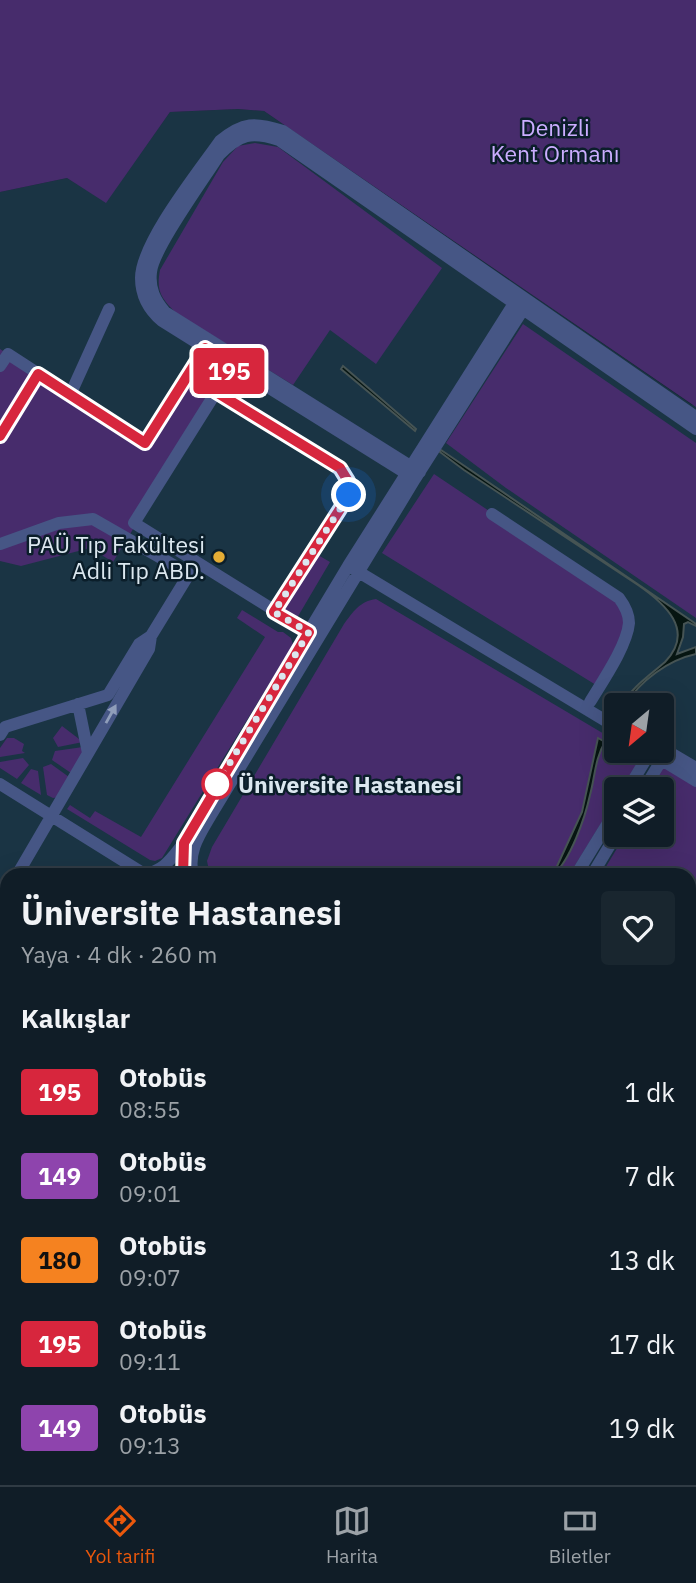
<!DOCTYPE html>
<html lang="tr">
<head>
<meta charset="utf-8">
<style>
  :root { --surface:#101d27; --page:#19262f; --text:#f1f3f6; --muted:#9ca2a7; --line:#303b44; --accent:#ea580c }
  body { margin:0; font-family:"IBM Plex Sans",sans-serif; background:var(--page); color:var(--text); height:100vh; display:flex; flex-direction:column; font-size:26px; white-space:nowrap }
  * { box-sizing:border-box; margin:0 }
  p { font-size:23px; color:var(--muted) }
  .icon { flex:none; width:38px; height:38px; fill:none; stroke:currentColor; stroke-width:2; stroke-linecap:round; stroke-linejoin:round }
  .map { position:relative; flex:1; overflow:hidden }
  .panel { position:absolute; left:0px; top:868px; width:696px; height:618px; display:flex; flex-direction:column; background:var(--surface); border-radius:21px 21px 0 0; box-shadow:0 7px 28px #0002,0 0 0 2px var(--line) }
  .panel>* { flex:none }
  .badge { padding:0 14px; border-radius:5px; font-size:24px; line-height:46px }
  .needle { width:46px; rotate:209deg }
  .buttons { position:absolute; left:604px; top:693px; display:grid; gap:14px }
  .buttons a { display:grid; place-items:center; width:70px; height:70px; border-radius:7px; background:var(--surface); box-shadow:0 7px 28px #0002,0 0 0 2px var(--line); font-size:35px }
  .you { position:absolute; width:35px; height:35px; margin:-18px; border:5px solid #fff; border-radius:50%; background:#1a73e8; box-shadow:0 0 0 10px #1a73e833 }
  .map>.badge { position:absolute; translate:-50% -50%; box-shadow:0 0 0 4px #fff }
  h2 { padding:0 21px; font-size:26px; line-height:63px }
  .round { display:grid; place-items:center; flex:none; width:74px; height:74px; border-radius:7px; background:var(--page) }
  .headline { display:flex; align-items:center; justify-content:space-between; height:119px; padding:0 21px }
  h1 { font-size:33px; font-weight:800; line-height:52px }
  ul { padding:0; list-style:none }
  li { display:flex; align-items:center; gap:21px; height:84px; padding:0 21px }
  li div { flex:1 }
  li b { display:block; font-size:26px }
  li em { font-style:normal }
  li .badge { min-width:77px; font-weight:700; text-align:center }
  .dock { display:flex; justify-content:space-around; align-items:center; height:98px; border-top:2px solid var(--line); background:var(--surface); font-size:19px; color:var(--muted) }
  .dock a { display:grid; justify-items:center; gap:4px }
  .dock .selected { color:var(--accent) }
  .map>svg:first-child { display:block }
  .built { fill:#1a3444; fill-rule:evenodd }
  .green { fill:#472c6c }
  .water { fill:#061511; stroke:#465454; stroke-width:2 }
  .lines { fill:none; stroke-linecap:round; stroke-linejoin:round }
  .minor { stroke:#465685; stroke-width:12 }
  .major { stroke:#6783e5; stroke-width:16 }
  .oneway { fill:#909eba }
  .line-casing { stroke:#fff; stroke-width:16 }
  .line { stroke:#d7263d; stroke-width:10 }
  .walk { stroke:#dbe7ef; stroke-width:7; stroke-dasharray:0 12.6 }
  .poi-dot { fill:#e5ad35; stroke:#0b1e2a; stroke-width:2.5 }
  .stop-dot { fill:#fff; stroke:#d7263d; stroke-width:3.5 }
  .labels { text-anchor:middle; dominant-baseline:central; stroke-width:5; stroke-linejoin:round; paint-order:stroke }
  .park-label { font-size:23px; fill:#cbadff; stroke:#0b1e2a }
  .poi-label { font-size:23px; fill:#dbe7ef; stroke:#0b1e2a; text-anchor:end }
  .stop-label { font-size:23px; font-weight:bold; fill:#dbe7ef; stroke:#0b1e2a; text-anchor:start }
</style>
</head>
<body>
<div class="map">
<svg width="696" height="1485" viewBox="0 0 696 1485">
  <rect width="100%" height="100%" fill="#152734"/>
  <path class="built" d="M 238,109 L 264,111 L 692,405 L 696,403 L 696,1227 L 690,1228 L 690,875 L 7,875 L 7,1018 L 0,1013 L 0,192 L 67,178 L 106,202 L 170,112 ZM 616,705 L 662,705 L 662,751 L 616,751 ZM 616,789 L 662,789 L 662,835 L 616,835 Z
    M 7,1404 L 7,1479 L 149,1479 L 149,1481 L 145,1485 L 2,1485 L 0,1406 Z
    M 169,1479 L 627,1479 L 636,1485 L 170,1485 Z"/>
  <path class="green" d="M 0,0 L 696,0 L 696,407 L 264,111 L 238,109 L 170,112 L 106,203 L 67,178 L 0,192 Z
    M 255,143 L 278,147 L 442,268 L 376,364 L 330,330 L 293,385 L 176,313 C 161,298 156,291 160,270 L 223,162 L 238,146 Z
    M 523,324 L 696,443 L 696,618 L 506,488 L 446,443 Z
    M 205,348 L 233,365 L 113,562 L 90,548 L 21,566 L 0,561 L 0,349 L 145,443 Z
    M 434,474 L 619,598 L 629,622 L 596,685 L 382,553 Z
    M 318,555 L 330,562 L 297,618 L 284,610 Z
    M 376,599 L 616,741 L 616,751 L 632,751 L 638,756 L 635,768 L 622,789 L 616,789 L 616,799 L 569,875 L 210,875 L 207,861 L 212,847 L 344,624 C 353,612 360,601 376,599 Z
    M 242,610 L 278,632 L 283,632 L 291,638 L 293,645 L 162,858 L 155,861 L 150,860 L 67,809 L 70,805 L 90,818 L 95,811 L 141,837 L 265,637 L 237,618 Z
    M 62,726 L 83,742 L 58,747 L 53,738 Z
    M 7,738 L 14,738 L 24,744 L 22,751 L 25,753 L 0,757 L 0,748 Z
    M 83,747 L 83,752 L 71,773 L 52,760 L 55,751 Z
    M 23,758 L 29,765 L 17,779 L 0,768 L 0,762 Z
    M 51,764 L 69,777 L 59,797 L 53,798 L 47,795 L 43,767 Z
    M 664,765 L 696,781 L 696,1142 L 691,1152 L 696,1172 L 696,1485 L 678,1485 L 669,1479 L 690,1479 L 690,875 L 601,875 L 625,835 L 662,835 L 662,789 L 651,789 Z
    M 31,769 L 38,771 L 41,795 L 21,783 Z"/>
  <path class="water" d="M 343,366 L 416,429 L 415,431 L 341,369 Z
    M 441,450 L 696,624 L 696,626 L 688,622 L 684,624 L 683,637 L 677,654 L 696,647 L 696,654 C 668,660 640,681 625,705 L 622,705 C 632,687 649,676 665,662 C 696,630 664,603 638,585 L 464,470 L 440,452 Z
    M 598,738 L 605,742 C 595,758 595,777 590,795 C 585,818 570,861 553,875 L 582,812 Z"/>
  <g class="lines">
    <path class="minor" d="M 233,365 L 134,523 L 309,632
      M 0,366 L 8,354 L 145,443 L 205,348
      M 216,392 L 340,468 L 348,481 L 349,495 L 274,612
      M 70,395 L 109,309
      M 0,436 L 38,374
      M 420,472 L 165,312 C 155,300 149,289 151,272 C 153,249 204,179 219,155 C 240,134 251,131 279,140 L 696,429
      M 415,479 L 162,321 C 149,310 141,295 141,278 C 141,243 199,171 220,141 C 243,122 255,122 283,131 L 696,417
      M 492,514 L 619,598 C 625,606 629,613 629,623 C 627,646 602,682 590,702
      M 0,544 L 59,523 L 93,519 L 189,574 L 151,636 L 149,649 L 17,875
      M 352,568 L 616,727
      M 78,704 L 88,753
      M 0,735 L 5,727 L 108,695 L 139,644 L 151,636
      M 662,748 L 696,768
      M 647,751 L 696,781
      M 0,784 L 146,875
      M 628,789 L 651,751
      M 644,789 L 667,751
      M 144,874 C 164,871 171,859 183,844
      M 183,875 L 184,843 L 204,806 L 348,566 L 518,297
      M 193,875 C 187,852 200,834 211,815 L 415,479 L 526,305
      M 576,875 L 616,810
      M 592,875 L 616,835
      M 0,903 L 7,891
      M 0,1136 L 7,1134
      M 0,1276 L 7,1275
      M 0,1403 L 7,1401"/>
    <path class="major" d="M 0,1028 L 7,1034
      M 161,1479 L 162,1485
      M 648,1479 L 657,1485"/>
  </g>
  <defs><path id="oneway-solid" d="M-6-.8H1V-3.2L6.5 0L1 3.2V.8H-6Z" transform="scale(1.75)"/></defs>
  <use class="oneway" href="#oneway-solid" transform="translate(111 714) rotate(-61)"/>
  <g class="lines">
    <defs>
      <path id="line" d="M 0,436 L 38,374 L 145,443 L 205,348 L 233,365 L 216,392 L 340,468 L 348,481 L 349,495 L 274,612 L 309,632 L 184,843 L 183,875"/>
    </defs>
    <use href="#line" class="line-casing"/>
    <use href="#line" class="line"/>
    <path class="walk" d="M 217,784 L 309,632 L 274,612 L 349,495"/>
  </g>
  <circle class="poi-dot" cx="219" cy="557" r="7"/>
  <circle class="stop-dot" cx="217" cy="784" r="14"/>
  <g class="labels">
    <g class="park-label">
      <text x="555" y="127">Denizli<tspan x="555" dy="26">Kent Ormanı</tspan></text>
    </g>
    <g class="poi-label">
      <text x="205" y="544">PAÜ Tıp Fakültesi<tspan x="205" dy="26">Adli Tıp ABD.</tspan></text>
    </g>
    <g class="stop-label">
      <text x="238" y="784">Üniversite Hastanesi</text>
    </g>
  </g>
</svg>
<div class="buttons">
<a><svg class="needle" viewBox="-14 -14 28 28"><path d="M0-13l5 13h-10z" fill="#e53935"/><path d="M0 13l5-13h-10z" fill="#9ca2a7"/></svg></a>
<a><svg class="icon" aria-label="layers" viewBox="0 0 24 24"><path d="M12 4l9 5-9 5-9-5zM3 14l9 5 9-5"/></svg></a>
</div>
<div class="you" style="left:349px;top:495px"></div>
<b class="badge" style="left:229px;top:371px;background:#d7263d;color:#fff">195</b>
<section class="panel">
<div class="headline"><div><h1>Üniversite Hastanesi</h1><p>Yaya · 4 dk · 260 m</p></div><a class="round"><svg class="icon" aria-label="heart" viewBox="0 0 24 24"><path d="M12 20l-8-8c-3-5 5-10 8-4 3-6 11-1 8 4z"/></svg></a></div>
<h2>Kalkışlar</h2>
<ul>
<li><span class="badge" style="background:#d7263d;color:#fff">195</span><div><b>Otobüs</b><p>08:55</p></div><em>1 dk</em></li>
<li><span class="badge" style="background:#8e44ad;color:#fff">149</span><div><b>Otobüs</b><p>09:01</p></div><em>7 dk</em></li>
<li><span class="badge" style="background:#f58220;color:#111">180</span><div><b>Otobüs</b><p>09:07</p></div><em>13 dk</em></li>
<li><span class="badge" style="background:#d7263d;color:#fff">195</span><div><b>Otobüs</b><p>09:11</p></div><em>17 dk</em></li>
<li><span class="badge" style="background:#8e44ad;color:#fff">149</span><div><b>Otobüs</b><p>09:13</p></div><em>19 dk</em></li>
</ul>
</section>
</div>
<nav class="dock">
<a class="selected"><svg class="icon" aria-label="directions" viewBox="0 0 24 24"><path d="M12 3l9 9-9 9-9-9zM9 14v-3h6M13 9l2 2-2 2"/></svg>Yol tarifi</a>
<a><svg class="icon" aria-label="map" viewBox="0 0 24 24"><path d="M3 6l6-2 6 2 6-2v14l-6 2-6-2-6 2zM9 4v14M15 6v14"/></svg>Harita</a>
<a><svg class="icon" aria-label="tickets" viewBox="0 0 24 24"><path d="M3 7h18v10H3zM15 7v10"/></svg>Biletler</a>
</nav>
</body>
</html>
